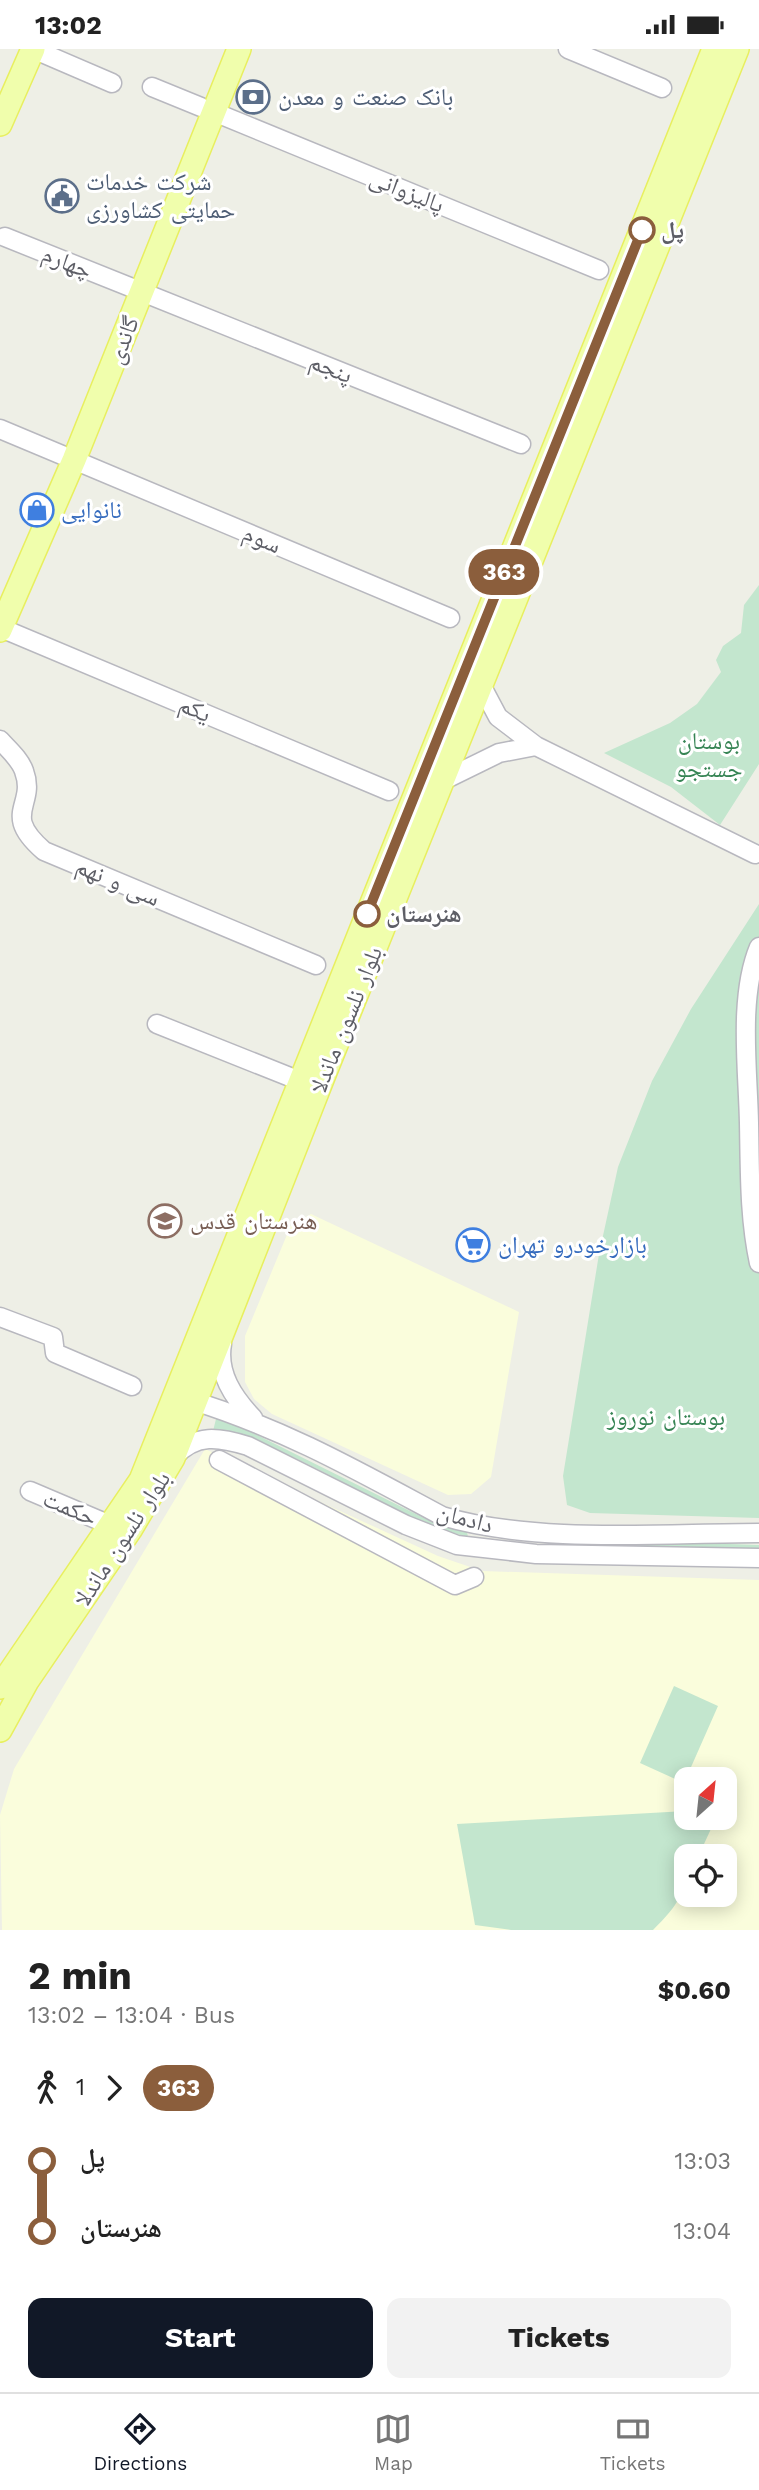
<!DOCTYPE html>
<html lang="en">
<head>
<meta charset="utf-8">
<style>
  :root { --surface:#fff; --page:#f2f2f2; --text:#222; --muted:#767676; --line:#e0e0e0; --accent:#111827 }
  body { margin:0; font-family:"Work Sans","Noto Naskh Arabic",sans-serif; background:var(--page); color:var(--text); height:100vh; display:flex; flex-direction:column; font-size:26px; white-space:nowrap }
  * { box-sizing:border-box; margin:0 }
  p { font-size:23px; color:var(--muted) }
  .icon { flex:none; width:38px; height:38px; fill:none; stroke:currentColor; stroke-width:2; stroke-linecap:round; stroke-linejoin:round }
  .map { position:relative; height:1881px; overflow:hidden }
  .panel { display:flex; flex-direction:column; background:var(--surface); flex:1 }
  .panel>* { flex:none }
  .badge { padding:0 14px; border-radius:23px; font-size:24px; line-height:46px }
  .needle { width:46px; rotate:27deg }
  .tools { position:absolute; left:674px; top:1718px; display:grid; gap:14px }
  .tools a { display:grid; place-items:center; width:63px; height:63px; border-radius:14px; background:var(--surface); box-shadow:0 4px 18px #0003; font-size:35px }
  .map>.badge { position:absolute; translate:-50% -50%; box-shadow:0 0 0 4px #fff }
  .legs { display:flex; align-items:center; gap:10px; height:77px; padding:0 28px; font-size:23px }
  .legs p { margin-inline-start:auto }
  .summary { display:flex; align-items:center; justify-content:space-between; height:119px; padding:0 28px }
  h1 { font-size:38px; font-weight:700; line-height:52px }
  .action { display:flex; gap:14px; margin-top:auto; padding:14px 28px }
  .action a { flex:1; height:80px; border-radius:14px; background:var(--accent); color:#fff; font-size:28px; font-weight:700; line-height:80px; text-align:center }
  .action a+a { background:var(--page); color:var(--text) }
  ul { padding:0 28px; list-style:none }
  li { display:flex; align-items:center; gap:24px; height:70px; font-size:26px }
  li i { display:grid; place-items:center; width:10px; height:100%; margin:0 9px; background:currentColor }
  li i::after { content:''; width:18px; height:18px; margin:-9px; border:5px solid; border-radius:50%; background:var(--surface) }
  li p { margin-inline-start:auto }
  li:first-child i { background:linear-gradient(#0000 50%,currentColor 0) }
  li:last-child i { background:linear-gradient(currentColor 50%,#0000 0) }
  .status { display:flex; justify-content:space-between; align-items:center; height:49px; padding:0 35px; background:var(--surface); direction:ltr }
  .status svg { height:19px; fill:currentColor }
  .tabs { display:flex; justify-content:space-around; align-items:center; height:98px; border-top:2px solid var(--line); background:var(--surface); font-size:19px; color:var(--muted) }
  .tabs a { display:grid; justify-items:center; gap:4px }
  .tabs .selected { color:var(--accent) }
  .map>svg:first-child { display:block }
  .commercial { fill:#fafddc; fill-rule:evenodd }
  .green { fill:#c3e6ce }
  .lines { fill:none; stroke-linecap:round; stroke-linejoin:round }
  .minor-casing { stroke:#b8b8bf; stroke-width:21 }
  .major-casing { stroke:#e8ef5f; stroke-width:26 }
  .minor { stroke:#fff; stroke-width:18 }
  .major { stroke:#f0feac; stroke-width:23 }
  .line-1-casing { stroke:#fff; stroke-width:16 }
  .line-1 { stroke:#8b5e3c; stroke-width:10 }
  .stop-1-dot { fill:#fff; stroke:#8b5e3c; stroke-width:3.5 }
  .labels { text-anchor:middle; dominant-baseline:central; stroke-width:6; stroke-linejoin:round; paint-order:stroke }
  .service-label { font-size:24px; fill:#4e5e75; stroke:#fff; text-anchor:start }
  .street-label { font-size:24px; fill:#5d5e66; stroke:#fff }
  .stop-label { font-size:24px; font-weight:bold; fill:#5d5e66; stroke:#fff; text-anchor:start }
  .shop-label { font-size:24px; fill:#366cbe; stroke:#fff; text-anchor:start }
  .park-label { font-size:24px; fill:#368454; stroke:#fff }
  .education-label { font-size:24px; fill:#785e54; stroke:#fff; text-anchor:start }
</style>
</head>
<body>
<div class="status"><b>13:02</b><svg viewBox="0 0 49 12"><path d="M0 12V9h3v3zM5 12V6h3v6zM10 12V3h3v9zM15 12V0h3v12zM26 1h20v11H26zM47 4h2v5h-2z"/></svg></div>
<div class="map">
<svg width="759" height="1881" viewBox="0 0 759 1881">
  <rect width="100%" height="100%" fill="#eeefe6"/>
  <path class="commercial" d="M 311,1165 L 519,1263 L 491,1428 L 471,1445 L 448,1446 L 272,1365 L 254,1350 L 245,1333 L 245,1287 L 291,1176 Z
    M 205,1400 L 438,1507 L 482,1522 L 759,1531 L 759,1881 L 2,1881 L 0,1766 L 14,1720 ZM 686,1731 L 724,1731 L 724,1769 L 686,1769 ZM 686,1808 L 724,1808 L 724,1846 L 686,1846 Z"/>
  <path class="green" d="M 759,536 L 759,715 L 720,776 L 671,738 L 604,704 L 670,674 L 697,655 L 721,623 L 716,611 L 723,597 L 741,584 L 744,556 Z
    M 759,855 L 759,1469 L 590,1464 L 567,1456 L 563,1427 L 599,1205 L 618,1118 L 652,1032 L 691,960 Z
    M 217,1366 L 430,1472 L 467,1483 L 468,1488 C 378,1465 305,1398 213,1382 Z
    M 614,1491 L 759,1496 L 759,1500 L 547,1498 L 548,1494 Z
    M 674,1637 L 718,1657 L 684,1734 L 640,1714 Z
    M 686,1762 L 686,1769 L 716,1769 L 698,1808 L 686,1808 C 686,1845 679,1855 653,1881 L 511,1881 L 475,1876 L 457,1775 Z"/>
  <g class="lines">
    <defs>
      <path id="minor" d="M 33,0 L 112,34
        M 568,0 L 662,39
        M 152,38 L 201,58
        M 214,63 L 599,221
        M 5,188 L 130,238
        M 142,243 L 521,395
        M 0,380 L 62,406
        M 74,411 L 450,569
        M 1,579 L 389,742
        M 481,636 L 498,668 L 536,697 L 755,805
        M 0,691 C 8,700 20,710 24,722 C 37,757 0,764 44,802 L 316,916
        M 442,732 L 499,704 L 536,697
        M 759,898 C 738,948 748,1021 749,1074 C 750,1121 749,1168 759,1214
        M 157,975 L 300,1032
        M 0,1268 L 53,1288 L 55,1304 L 132,1337
        M 222,1295 C 217,1324 233,1348 253,1369
        M 194,1352 C 286,1381 358,1422 442,1467 C 535,1495 661,1484 759,1484
        M 174,1408 C 196,1384 219,1388 248,1397 L 406,1476 L 457,1496 L 536,1505 L 759,1509
        M 219,1411 L 455,1536 L 474,1528
        M 30,1442 L 110,1476"/>
      <path id="major" d="M 0,75 L 33,0
        M 0,581 L 74,411 L 239,0
        M 0,1638 L 141,1431 L 714,0
        M 0,1681 L 27,1632 L 130,1481 L 173,1409 L 323,1028 L 737,0"/>
    </defs>
    <use href="#minor" class="minor-casing"/>
    <use href="#major" class="major-casing"/>
    <use href="#minor" class="minor"/>
    <use href="#major" class="major"/>
  </g>
  <g class="lines">
    <defs>
      <path id="line-1" d="M 367,865 L 642,181"/>
    </defs>
    <use href="#line-1" class="line-1-casing"/>
    <use href="#line-1" class="line-1"/>
  </g>
  <defs>
    <symbol id="bank-ring" viewBox="-11 -11 22 22"><circle r="9.5" fill="#fff" stroke="#5c6f8a" stroke-width="1.5"/><path d="M-6-4H6V4H-6ZM0-2.3a2.3 2.3 0 1 0 0 4.6a2.3 2.3 0 1 0 0-4.6Z" fill="#5c6f8a"/></symbol>
    <symbol id="civic-ring" viewBox="-11 -11 22 22"><circle r="9.5" fill="#fff" stroke="#5c6f8a" stroke-width="1.5"/><path d="M-.6-6.5H3V-4.5H.6V-3L4-1V1h2V6H-6V1h2V-1L-.6-3ZM-1.2 2.5V6h2.4V2.5Z" fill="#5c6f8a"/></symbol>
    <symbol id="shop-ring" viewBox="-11 -11 22 22"><circle r="9.5" fill="#fff" stroke="#3f7fe0" stroke-width="1.5"/><path d="M-5-2.5h2.3a2.7 3.5 0 0 1 5.4 0H5L5.5 6h-11ZM-1.5-2.5h3a1.5 2.3 0 0 0-3 0Z" fill="#3f7fe0"/></symbol>
    <symbol id="school-ring" viewBox="-11 -11 22 22"><circle r="9.5" fill="#fff" stroke="#8d6e63" stroke-width="1.5"/><path d="M0-5L7-2L0 1L-7-2ZM-4 1L0 2.5L4 1V4Q0 6-4 4Z" fill="#8d6e63"/></symbol>
    <symbol id="supermarket-ring" viewBox="-11 -11 22 22"><circle r="9.5" fill="#fff" stroke="#3f7fe0" stroke-width="1.5"/><path d="M-6-5.5h2.5l.6 2H6L4.5 2H-2.5L-4.4-4H-6ZM-1.5 3.2a1.3 1.3 0 1 0 .1 0ZM3 3.2a1.3 1.3 0 1 0 .1 0Z" fill="#3f7fe0"/></symbol>
  </defs>
  <g fill-rule="evenodd">
    <use href="#bank-ring" x="234" y="29" width="38" height="38"/>
    <use href="#civic-ring" x="43" y="128" width="38" height="38"/>
    <use href="#shop-ring" x="18" y="442" width="38" height="38"/>
    <use href="#school-ring" x="146" y="1153" width="38" height="38"/>
    <use href="#supermarket-ring" x="454" y="1177" width="38" height="38"/>
  </g>
  <g class="stop-1-dot">
    <circle cx="642" cy="181" r="12"/>
    <circle cx="367" cy="865" r="12"/>
  </g>
  <g class="labels">
    <g class="service-label">
      <text x="278" y="48">بانک صنعت و معدن</text>
      <text x="86" y="133">شرکت خدمات<tspan x="86" dy="28">حمایتی کشاورزی</tspan></text>
    </g>
    <g class="street-label">
      <text transform="translate(407 142) rotate(22)">پالیزوانی</text>
      <text transform="translate(67 213) rotate(22)">چهارم</text>
      <text transform="translate(123 291) rotate(-68)">گاندی</text>
      <text transform="translate(331 319) rotate(22)">پنجم</text>
      <text transform="translate(262 490) rotate(23)">سوم</text>
      <text transform="translate(195 660) rotate(23)">یکم</text>
      <text transform="translate(118 833) rotate(23)">سی و نهم</text>
      <text transform="translate(346 971) rotate(-68)">بلوار نلسون ماندلا</text>
      <text transform="translate(70 1459) rotate(23)">حکمت</text>
      <text transform="translate(465 1469) rotate(15)">دادمان</text>
      <text transform="translate(122 1490) rotate(-57)">بلوار نلسون ماندلا</text>
    </g>
    <g class="stop-label">
      <text x="661" y="181">پل</text>
      <text x="386" y="865">هنرستان</text>
    </g>
    <g class="shop-label">
      <text x="61" y="461">نانوایی</text>
      <text x="498" y="1196">بازارخودرو تهران</text>
    </g>
    <g class="park-label">
      <text x="709" y="692">بوستان<tspan x="709" dy="28">جستجو</tspan></text>
      <text x="666" y="1368">بوستان نوروز</text>
    </g>
    <g class="education-label">
      <text x="190" y="1172">هنرستان قدس</text>
    </g>
  </g>
</svg>
<div class="tools">
<a><svg class="needle" viewBox="-14 -14 28 28"><path d="M0-13l5 13h-10z" fill="#e53935"/><path d="M0 13l5-13h-10z" fill="#767676"/></svg></a>
<a><svg class="icon" aria-label="locate" viewBox="0 0 24 24"><circle cx="12" cy="12" r="6"/><path d="M12 2v4M12 18v4M2 12h4M18 12h4"/></svg></a>
</div>
<b class="badge" style="left:504px;top:523px;background:#8b5e3c;color:#fff">363</b>
</div>
<section class="panel">
<div class="summary"><div><h1>2 min</h1><p>13:02 – 13:04 · Bus</p></div><b>$0.60</b></div>
<div class="legs"><svg class="icon" aria-label="walk" viewBox="0 0 24 24"><circle cx="13" cy="4" r="2"/><path d="M13 8l-2 6 4 7M11 14l-3 7M7 12l3-4h3l4 4"/></svg>1<svg class="icon" aria-label="forward" viewBox="0 0 24 24"><path d="M9 5l7 7-7 7"/></svg><b class="badge" style="background:#8b5e3c;color:#fff">363</b></div>
<ul>
<li><i style="color:#8b5e3c"></i><b>پل</b><p>13:03</p></li>
<li><i style="color:#8b5e3c"></i><b>هنرستان</b><p>13:04</p></li>
</ul>
<div class="action"><a>Start</a><a>Tickets</a></div>
</section>
<nav class="tabs">
<a class="selected"><svg class="icon" aria-label="directions" viewBox="0 0 24 24"><path d="M12 3l9 9-9 9-9-9zM9 14v-3h6M13 9l2 2-2 2"/></svg>Directions</a>
<a><svg class="icon" aria-label="map" viewBox="0 0 24 24"><path d="M3 6l6-2 6 2 6-2v14l-6 2-6-2-6 2zM9 4v14M15 6v14"/></svg>Map</a>
<a><svg class="icon" aria-label="tickets" viewBox="0 0 24 24"><path d="M3 7h18v10H3zM15 7v10"/></svg>Tickets</a>
</nav>
</body>
</html>
